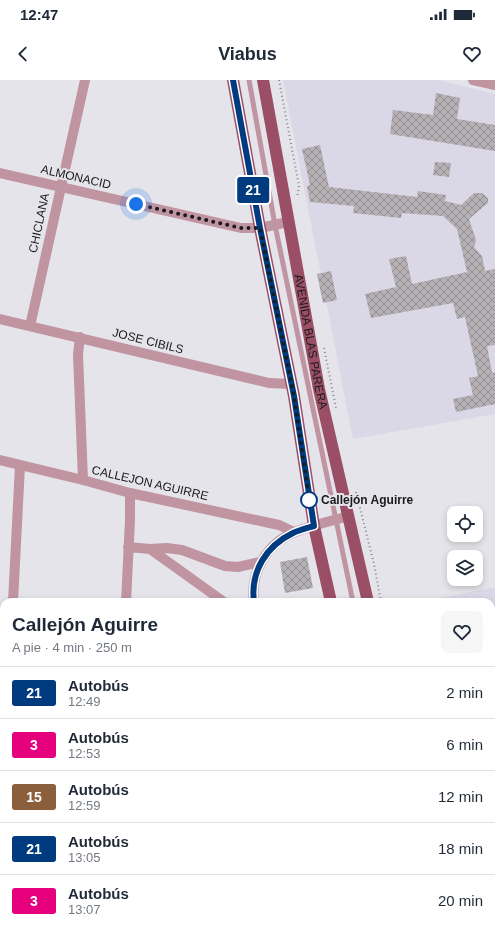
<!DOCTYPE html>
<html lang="es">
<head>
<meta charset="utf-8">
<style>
  :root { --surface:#fff; --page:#f6f6f7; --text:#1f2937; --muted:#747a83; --line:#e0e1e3 }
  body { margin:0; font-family:Helvetica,sans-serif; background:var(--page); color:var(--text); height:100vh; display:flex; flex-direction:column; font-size:15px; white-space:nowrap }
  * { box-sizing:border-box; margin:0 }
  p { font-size:13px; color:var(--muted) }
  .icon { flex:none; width:22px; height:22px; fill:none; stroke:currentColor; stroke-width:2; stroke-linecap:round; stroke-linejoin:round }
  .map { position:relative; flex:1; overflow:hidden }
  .details { position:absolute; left:0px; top:518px; width:495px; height:336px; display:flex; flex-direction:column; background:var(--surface); border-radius:12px 12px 0 0; box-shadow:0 2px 6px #0003 }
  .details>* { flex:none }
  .badge { padding:0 8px; border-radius:3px; font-size:14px; line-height:26px }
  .fabs { position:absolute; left:447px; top:426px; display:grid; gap:8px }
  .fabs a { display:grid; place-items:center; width:36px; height:36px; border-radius:8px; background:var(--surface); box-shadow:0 2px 6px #0003; font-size:20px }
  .you { position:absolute; width:20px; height:20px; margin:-10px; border:3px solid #fff; border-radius:50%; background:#1a73e8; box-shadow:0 0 0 6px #1a73e833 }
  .map>.badge { position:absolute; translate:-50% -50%; box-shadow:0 0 0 2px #fff }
  .round { display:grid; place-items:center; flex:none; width:42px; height:42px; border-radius:8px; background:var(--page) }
  .summary { display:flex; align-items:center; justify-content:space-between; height:68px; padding:0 12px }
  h1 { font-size:19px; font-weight:800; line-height:30px }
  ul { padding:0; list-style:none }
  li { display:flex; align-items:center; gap:12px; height:52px; padding:0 12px; border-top:1px solid var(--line) }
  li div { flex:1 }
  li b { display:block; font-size:15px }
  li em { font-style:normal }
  li .badge { min-width:44px; font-weight:700; text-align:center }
  .status { display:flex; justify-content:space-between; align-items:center; height:28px; padding:0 20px; background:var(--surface); direction:ltr }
  .status svg { height:11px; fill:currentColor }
  header { display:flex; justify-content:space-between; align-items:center; height:52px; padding:0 12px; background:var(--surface); font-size:18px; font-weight:800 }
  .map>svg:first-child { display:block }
  .built { fill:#dad8e6 }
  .building { fill:url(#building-cross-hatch) }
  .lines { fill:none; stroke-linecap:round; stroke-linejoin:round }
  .path { stroke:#86858a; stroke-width:2; stroke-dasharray:1 3; stroke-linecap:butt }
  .lane { stroke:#c094a0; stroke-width:5 }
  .street { stroke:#c094a0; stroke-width:10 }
  .primary { stroke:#9b4f67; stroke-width:12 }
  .line-casing { stroke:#fff; stroke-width:9 }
  .line { stroke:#003b80; stroke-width:6 }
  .walk { stroke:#1b1a1c; stroke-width:4; stroke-dasharray:0 7.2 }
  .stop-dot { fill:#fff; stroke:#003b80; stroke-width:2 }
  .labels { text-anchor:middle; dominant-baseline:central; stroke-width:4; stroke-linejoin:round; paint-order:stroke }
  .street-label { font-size:12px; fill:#1b1a1c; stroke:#e5e4ea }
  .stop-label { font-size:12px; font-weight:bold; fill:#1b1a1c; stroke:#e5e4ea; text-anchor:start }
</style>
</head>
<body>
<div class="status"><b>12:47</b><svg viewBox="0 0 49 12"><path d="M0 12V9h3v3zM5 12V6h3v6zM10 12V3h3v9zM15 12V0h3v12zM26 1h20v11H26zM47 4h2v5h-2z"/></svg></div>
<header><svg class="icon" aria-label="back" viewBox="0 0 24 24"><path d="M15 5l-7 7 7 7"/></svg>Viabus<svg class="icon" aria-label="heart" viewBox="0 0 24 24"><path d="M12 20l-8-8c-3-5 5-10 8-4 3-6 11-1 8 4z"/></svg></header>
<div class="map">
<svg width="495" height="854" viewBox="0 0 495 854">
  <defs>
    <pattern id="building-cross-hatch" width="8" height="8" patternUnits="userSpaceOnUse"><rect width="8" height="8" fill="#b5b0b4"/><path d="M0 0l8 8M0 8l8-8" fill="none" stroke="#928e92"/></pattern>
  </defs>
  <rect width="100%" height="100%" fill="#e5e4ea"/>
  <path class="built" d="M 283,0 L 438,0 L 495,14 L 495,334 L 353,359 Z
    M 495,507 L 495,620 L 491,621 L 491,522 L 429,522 L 430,520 Z"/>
  <path class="building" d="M 436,13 L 460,18 L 457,39 L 495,45 L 495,71 L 390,54 L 393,30 L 433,35 Z
    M 320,65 L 329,107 L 417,117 L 418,111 L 446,115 L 445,121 L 461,125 L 474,113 L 482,113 L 488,118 L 488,123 L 469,139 L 476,160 L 474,167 L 482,176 L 485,191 L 495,189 L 495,265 L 487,266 L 492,293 L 495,292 L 495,324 L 456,332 L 453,319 L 473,315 L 469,298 L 478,296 L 465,237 L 457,239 L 453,223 L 371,238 L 365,214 L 396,207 L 389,179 L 406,176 L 412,204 L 467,192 L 457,149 L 443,136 L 402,133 L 401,138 L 353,133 L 354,126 L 310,122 L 307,106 L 310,105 L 302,69 Z
    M 435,82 L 451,83 L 449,97 L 433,95 Z
    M 331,191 L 337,220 L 323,223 L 317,194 Z
    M 307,477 L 313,508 L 285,513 L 280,482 Z"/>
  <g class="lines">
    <path class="path" d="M 279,0 L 299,106 L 297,118
      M 324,268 L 336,328
      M 356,412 L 374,484 L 381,522"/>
    <path class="lane" d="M 249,0 L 275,145 L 353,522
      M 491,748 L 495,749
      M 419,850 L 420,854"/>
    <path class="street" d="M 473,0 L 495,5
      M 0,93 L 241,148 L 260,148 L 288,142
      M 0,239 L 269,303 L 291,304
      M 30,246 L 85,0
      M 80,257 L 78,274 L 83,400
      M 0,380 L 83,400 L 130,413 L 279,445 L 294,452
      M 128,467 L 150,469 L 167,468 L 182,470 L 225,486 L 238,487 L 260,482
      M 150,469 L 224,522
      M 13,522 L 20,385
      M 126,522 L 130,440 L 130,413
      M 254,522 C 250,492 267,463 295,452 C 312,445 331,441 349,436
      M 0,612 L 4,613
      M 0,796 L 4,701
      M 0,848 L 4,849
      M 9,850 L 33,854
      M 277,850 L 277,854
      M 109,854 L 110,850"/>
    <g class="primary">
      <path d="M 233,0 L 260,148 L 294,316 L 314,446 L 331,522"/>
      <path id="s1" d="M 263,0 L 319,309 L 368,522"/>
      <path d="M 404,850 L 405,854"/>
      <path d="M 433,850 L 434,854"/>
    </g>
  </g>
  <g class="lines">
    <defs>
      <path id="line" d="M 233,0 L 260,148 L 294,316 L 314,446 C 307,448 299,450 293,453 C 266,466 250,492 254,522"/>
    </defs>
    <use href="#line" class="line-casing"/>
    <use href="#line" class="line"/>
    <path class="walk" d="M 136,124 L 241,148 L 260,148 L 294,316 L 310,425 L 309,420"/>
  </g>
  <circle class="stop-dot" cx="309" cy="420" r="8"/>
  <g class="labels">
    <g class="street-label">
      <text transform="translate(76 97) rotate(13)">ALMONACID</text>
      <text transform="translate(39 143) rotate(-78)">CHICLANA</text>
      <text transform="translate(148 261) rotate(14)">JOSE CIBILS</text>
      <text stroke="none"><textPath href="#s1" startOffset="266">AVENIDA BLAS PARERA</textPath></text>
      <text transform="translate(150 403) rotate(13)">CALLEJON AGUIRRE</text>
    </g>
    <g class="stop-label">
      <text x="321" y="420">Callejón Aguirre</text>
    </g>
  </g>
</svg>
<div class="fabs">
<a><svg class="icon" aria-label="locate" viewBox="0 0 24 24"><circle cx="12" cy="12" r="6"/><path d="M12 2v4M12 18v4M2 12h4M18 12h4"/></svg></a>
<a><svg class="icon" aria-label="layers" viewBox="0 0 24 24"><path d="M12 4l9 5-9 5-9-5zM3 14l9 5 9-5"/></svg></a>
</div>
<div class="you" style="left:136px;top:124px"></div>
<b class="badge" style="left:253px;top:110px;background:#003b80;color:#fff">21</b>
<section class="details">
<div class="summary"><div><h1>Callejón Aguirre</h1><p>A pie · 4 min · 250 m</p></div><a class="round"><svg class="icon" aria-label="heart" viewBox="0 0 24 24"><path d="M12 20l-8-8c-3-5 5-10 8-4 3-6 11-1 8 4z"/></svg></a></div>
<ul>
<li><span class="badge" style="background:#003b80;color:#fff">21</span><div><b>Autobús</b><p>12:49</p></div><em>2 min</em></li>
<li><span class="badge" style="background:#e6007e;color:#fff">3</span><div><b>Autobús</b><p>12:53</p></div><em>6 min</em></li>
<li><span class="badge" style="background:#8b5e3c;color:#fff">15</span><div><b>Autobús</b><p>12:59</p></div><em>12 min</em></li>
<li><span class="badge" style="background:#003b80;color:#fff">21</span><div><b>Autobús</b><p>13:05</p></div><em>18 min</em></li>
<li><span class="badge" style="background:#e6007e;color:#fff">3</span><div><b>Autobús</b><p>13:07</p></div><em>20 min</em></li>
</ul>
</section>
</div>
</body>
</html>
